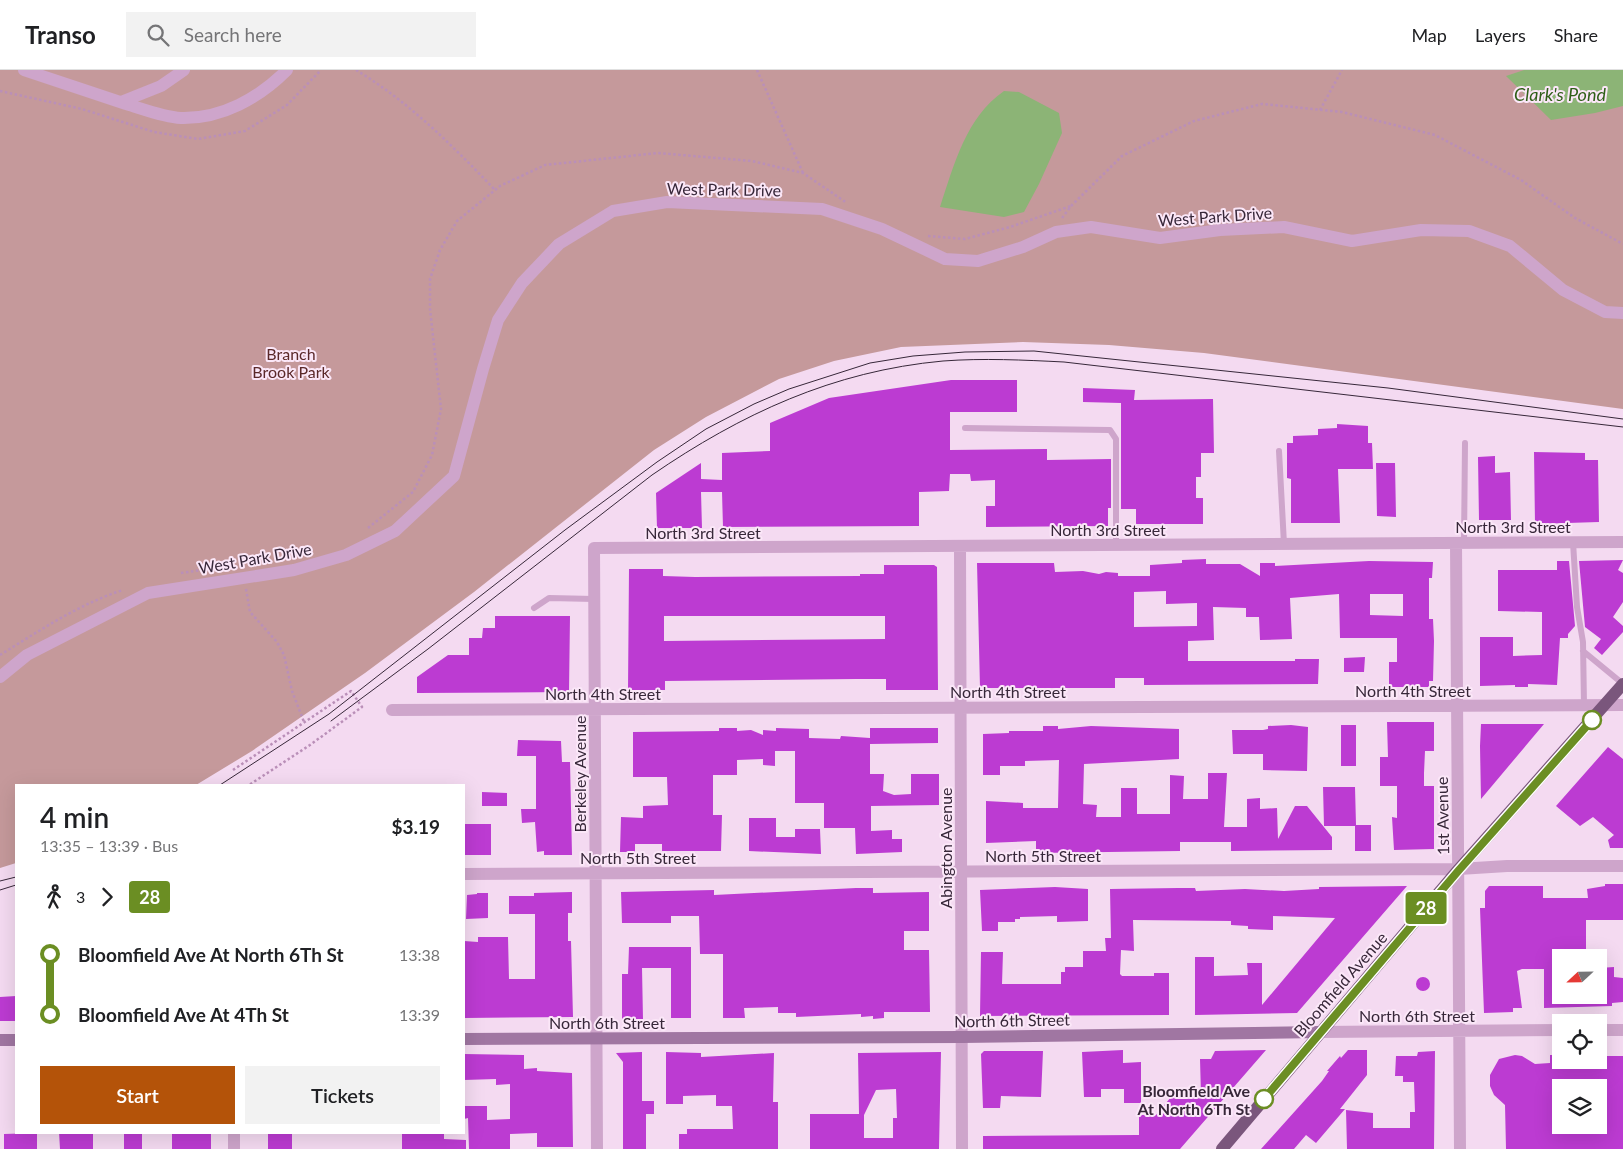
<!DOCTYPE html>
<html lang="en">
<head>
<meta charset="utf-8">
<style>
  :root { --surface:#fff; --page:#f2f2f2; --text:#202124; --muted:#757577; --line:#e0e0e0; --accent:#b45309 }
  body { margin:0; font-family:Lato,sans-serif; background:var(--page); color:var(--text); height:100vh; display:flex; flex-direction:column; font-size:19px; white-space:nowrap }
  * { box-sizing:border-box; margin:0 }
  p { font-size:16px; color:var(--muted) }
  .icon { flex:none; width:28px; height:28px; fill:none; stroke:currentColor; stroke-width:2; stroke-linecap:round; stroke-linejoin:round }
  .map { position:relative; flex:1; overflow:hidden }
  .side { position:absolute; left:15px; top:714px; width:450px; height:350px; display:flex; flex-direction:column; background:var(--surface); border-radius:0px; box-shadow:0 5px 20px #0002 }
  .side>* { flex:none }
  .badge { padding:0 10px; border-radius:4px; font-size:18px; line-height:32px }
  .needle { width:32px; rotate:248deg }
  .controls { position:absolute; left:1552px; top:879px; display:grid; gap:10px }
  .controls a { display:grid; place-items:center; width:55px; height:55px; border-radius:0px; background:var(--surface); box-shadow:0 5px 20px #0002; font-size:25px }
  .map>.badge { position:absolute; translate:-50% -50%; box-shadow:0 0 0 2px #fff }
  .legs { display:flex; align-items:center; gap:8px; height:55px; padding:0 25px; font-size:16px }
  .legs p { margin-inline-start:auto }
  .summary { display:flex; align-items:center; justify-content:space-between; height:85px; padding:0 25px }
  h1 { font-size:28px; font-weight:600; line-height:38px }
  .action { display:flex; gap:10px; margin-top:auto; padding:10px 25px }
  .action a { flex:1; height:58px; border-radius:0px; background:var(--accent); color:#fff; font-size:20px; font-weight:600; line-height:58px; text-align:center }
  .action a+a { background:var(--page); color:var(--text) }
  ul { padding:0 25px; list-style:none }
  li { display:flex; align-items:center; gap:18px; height:60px; font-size:19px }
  li i { display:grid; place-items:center; width:8px; height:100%; margin:0 6px; background:currentColor }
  li i::after { content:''; width:12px; height:12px; margin:-6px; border:4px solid; border-radius:50%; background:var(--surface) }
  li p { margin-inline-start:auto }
  li:first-child i { background:linear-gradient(#0000 50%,currentColor 0) }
  li:last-child i { background:linear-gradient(currentColor 50%,#0000 0) }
  header { display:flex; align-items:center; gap:30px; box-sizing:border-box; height:70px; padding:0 25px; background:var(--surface); border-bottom:1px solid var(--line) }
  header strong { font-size:24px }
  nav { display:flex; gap:28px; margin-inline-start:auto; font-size:18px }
  .search { width:350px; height:45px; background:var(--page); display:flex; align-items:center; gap:12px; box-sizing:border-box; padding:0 18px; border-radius:0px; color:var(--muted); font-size:19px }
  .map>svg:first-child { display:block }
  .green { fill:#c5999b }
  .water { fill:#8cb476 }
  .building { fill:#bc3bd2; fill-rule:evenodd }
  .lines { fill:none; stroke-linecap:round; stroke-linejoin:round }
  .path { stroke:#ba8fb8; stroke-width:2.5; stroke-dasharray:2.5 2.5; stroke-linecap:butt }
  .lane { stroke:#cea5cb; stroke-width:6 }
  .street { stroke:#cea5cb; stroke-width:12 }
  .secondary { stroke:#a076a2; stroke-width:12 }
  .primary { stroke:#7a567c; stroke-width:12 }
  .tram { stroke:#372739; stroke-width:1 }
  .line-1-casing { stroke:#fff; stroke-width:11 }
  .line-1 { stroke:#6b8e23; stroke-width:8 }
  .stop-1-dot { fill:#fff; stroke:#6b8e23; stroke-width:2.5 }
  .labels { text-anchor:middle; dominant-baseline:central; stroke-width:4; stroke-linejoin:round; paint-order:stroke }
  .street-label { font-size:16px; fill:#372739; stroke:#fbe7f8 }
  .park-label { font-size:16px; fill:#5a2829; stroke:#fbe7f8 }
  .stop-label { font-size:16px; font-weight:bold; fill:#372739; stroke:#fbe7f8; text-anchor:end }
  .water-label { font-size:18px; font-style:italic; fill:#2f5f18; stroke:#fbe7f8 }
</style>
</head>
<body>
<header>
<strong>Transo</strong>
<div class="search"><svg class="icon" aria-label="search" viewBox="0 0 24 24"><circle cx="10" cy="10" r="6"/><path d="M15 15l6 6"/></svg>Search here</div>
<nav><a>Map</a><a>Layers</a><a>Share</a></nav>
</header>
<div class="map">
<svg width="1623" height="1079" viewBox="0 0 1623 1079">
  <rect width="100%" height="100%" fill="#f4daf1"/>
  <path class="green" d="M 0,0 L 1623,0 L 1623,339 L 1204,283 L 1109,275 L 1023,272 L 901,277 L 834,291 L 779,309 L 706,347 L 654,380 L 474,522 L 365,603 L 252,681 L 196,715 L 16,715 L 16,793 L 0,798 Z"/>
  <path class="water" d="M 1524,0 L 1623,0 L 1623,36 L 1595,43 L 1551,50 L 1506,6 Z
    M 1004,21 L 1019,22 L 1059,43 L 1062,63 L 1039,114 L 1024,142 L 1004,147 L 940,137 C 954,95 966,47 1004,21 Z"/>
  <path class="building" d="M 951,310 L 1017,310 L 1017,342 L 950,342 L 950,380 L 1047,379 L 1047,390 L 1111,389 L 1111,438 L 1108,438 L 1108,456 L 986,457 L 986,436 L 995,436 L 995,410 L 971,411 L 970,404 L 950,404 L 949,421 L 919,422 L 919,456 L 723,457 L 722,422 L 701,422 L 702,458 L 657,458 L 656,423 L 701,393 L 701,409 L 722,410 L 722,383 L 770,381 L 770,353 L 829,328 Z
    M 1083,318 L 1135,320 L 1134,330 L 1213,329 L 1214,383 L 1201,383 L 1201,407 L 1196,407 L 1196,428 L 1203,428 L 1203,454 L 1136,454 L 1136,439 L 1121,439 L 1121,333 L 1083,332 Z
    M 1337,354 L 1368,356 L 1368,373 L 1372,373 L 1373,399 L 1338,399 L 1340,453 L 1291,453 L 1291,409 L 1287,408 L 1287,373 L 1293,373 L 1293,366 L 1318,365 L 1318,359 L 1337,358 Z
    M 1534,382 L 1585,383 L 1585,390 L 1598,390 L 1599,452 L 1535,454 Z
    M 1495,386 L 1495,403 L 1510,402 L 1511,450 L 1479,450 L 1478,387 Z
    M 1376,393 L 1395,393 L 1396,447 L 1377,446 Z
    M 1206,489 L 1206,494 L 1240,494 L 1260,506 L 1260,493 L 1275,493 L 1275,496 L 1369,491 L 1433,492 L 1432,508 L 1429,508 L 1429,549 L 1433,549 L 1434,571 L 1433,611 L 1429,611 L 1429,617 L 1389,617 L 1389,592 L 1397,592 L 1397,568 L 1340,568 L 1339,524 L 1290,528 L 1292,569 L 1260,570 L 1259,547 L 1246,547 L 1246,538 L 1213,537 L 1214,570 L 1188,571 L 1188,591 L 1295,591 L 1295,589 L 1319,589 L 1318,614 L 1144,615 L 1144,608 L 1115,608 L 1115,618 L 980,618 L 977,493 L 1054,493 L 1055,502 L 1083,501 L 1099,504 L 1106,502 L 1118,503 L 1118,506 L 1150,506 L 1150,495 L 1182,493 L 1182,490 ZM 1166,521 L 1166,534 L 1197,533 L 1197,556 L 1134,557 L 1134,522 ZM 1370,524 L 1403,524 L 1403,546 L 1370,545 Z
    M 1623,490 L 1618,500 L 1623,503 L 1623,532 L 1613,547 L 1623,556 L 1623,562 L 1602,585 L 1594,578 L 1601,569 L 1585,557 L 1579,491 Z
    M 1557,491 L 1569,491 L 1575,556 L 1568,564 L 1568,568 L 1560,568 L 1557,615 L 1528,614 L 1528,617 L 1515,617 L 1515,615 L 1480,616 L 1480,567 L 1513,567 L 1513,586 L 1542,585 L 1542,542 L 1498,541 L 1498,500 L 1557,500 Z
    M 884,495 L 934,495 L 937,497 L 938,620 L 886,620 L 886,609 L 856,609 L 665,611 L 665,620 L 628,620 L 629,499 L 663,499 L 663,506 L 695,507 L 860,506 L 860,504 L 884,504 ZM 664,546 L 885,546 L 885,569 L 664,571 Z
    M 495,546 L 570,546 L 569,622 L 417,623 L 417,607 L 448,585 L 469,585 L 469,568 L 482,568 L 483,558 L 495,558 Z
    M 1365,587 L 1364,602 L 1344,602 L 1344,588 Z
    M 1387,652 L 1434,652 L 1434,681 L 1425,681 L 1424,703 L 1424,716 L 1434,716 L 1434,779 L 1394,780 L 1392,747 L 1397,748 L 1397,716 L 1380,716 L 1380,687 L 1388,687 Z
    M 1481,654 L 1544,654 L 1481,729 L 1480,676 Z
    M 1291,655 L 1308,657 L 1307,701 L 1263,700 L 1263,684 L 1233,684 L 1232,660 L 1263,660 L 1268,659 L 1268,656 Z
    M 1341,655 L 1356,655 L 1356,696 L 1341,696 Z
    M 1043,656 L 1058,656 L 1058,659 L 1091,656 L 1179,659 L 1179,689 L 1084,694 L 1083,734 L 1097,735 L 1096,747 L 1121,747 L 1121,718 L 1137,718 L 1137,744 L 1170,744 L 1170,705 L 1184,706 L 1183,729 L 1208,729 L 1208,703 L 1227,703 L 1224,757 L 1247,757 L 1247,729 L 1260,728 L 1260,739 L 1277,738 L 1278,769 L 1295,736 L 1307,736 L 1332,767 L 1332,780 L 1231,781 L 1231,772 L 1180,772 L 1180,781 L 1036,783 L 1036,771 L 986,773 L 986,731 L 1023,733 L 1023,738 L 1058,738 L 1059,690 L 1025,691 L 1025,696 L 1000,696 L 1000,705 L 983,705 L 983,664 L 1009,663 L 1009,661 L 1043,661 Z
    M 719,658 L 737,658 L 737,661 L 751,660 L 763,665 L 763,660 L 776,661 L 776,658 L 809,659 L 809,668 L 840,669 L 841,666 L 870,668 L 870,704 L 884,704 L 883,721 L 894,725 L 911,724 L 911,704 L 939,704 L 939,735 L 871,736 L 871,761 L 892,760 L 892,769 L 902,769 L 902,782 L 856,784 L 855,758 L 824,758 L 824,733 L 795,733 L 795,681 L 775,681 L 775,696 L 763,695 L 763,689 L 737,690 L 737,705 L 713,705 L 713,745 L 722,745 L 721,781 L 662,781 L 662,774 L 635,774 L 635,782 L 620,782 L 621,747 L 643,748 L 643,736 L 668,735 L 667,707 L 633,707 L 633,662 L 719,661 Z
    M 870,658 L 938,658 L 938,673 L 870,674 Z
    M 518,670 L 561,671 L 562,692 L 570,692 L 572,785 L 544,785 L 544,781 L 537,782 L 535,752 L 522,753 L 521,739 L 536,739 L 536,686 L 517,686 Z
    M 1608,677 L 1623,689 L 1623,778 L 1610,778 L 1608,770 L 1614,765 L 1593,747 L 1580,756 L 1556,736 Z
    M 1323,717 L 1355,717 L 1356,755 L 1371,755 L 1371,781 L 1355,781 L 1355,756 L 1324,756 Z
    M 482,722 L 507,723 L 507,736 L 482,736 Z
    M 749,748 L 776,748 L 776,767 L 795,767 L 795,759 L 820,759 L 821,784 L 749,781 Z
    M 464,754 L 491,754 L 491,785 L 464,785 Z
    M 1605,814 L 1623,814 L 1623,850 L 1586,850 L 1586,888 L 1561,888 L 1561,925 L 1599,925 L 1599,898 L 1614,897 L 1614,907 L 1623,908 L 1623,932 L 1612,933 L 1612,936 L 1544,938 L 1544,899 L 1522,899 L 1517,901 L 1522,938 L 1513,938 L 1513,942 L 1484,943 L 1480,838 L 1485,838 L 1485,821 L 1489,816 L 1543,816 L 1543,828 L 1588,828 L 1587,819 L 1605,816 Z
    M 1407,816 L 1297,943 L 1195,945 L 1195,887 L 1214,887 L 1214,906 L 1248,905 L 1247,893 L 1262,893 L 1262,935 L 1335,848 L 1273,846 L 1273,860 L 1248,859 L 1248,856 L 1231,855 L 1231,851 L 1133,850 L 1134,881 L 1121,880 L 1120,904 L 1122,906 L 1154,906 L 1154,903 L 1169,903 L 1169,945 L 980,946 L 981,882 L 1003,882 L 1002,914 L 1061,914 L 1061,902 L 1065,902 L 1065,897 L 1083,897 L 1083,881 L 1106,881 L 1105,868 L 1111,868 L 1110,819 L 1178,818 L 1195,818 L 1196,821 L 1245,819 L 1284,821 L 1319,819 L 1319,817 Z
    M 1055,817 L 1088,819 L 1088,851 L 1057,852 L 1057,846 L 1020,847 L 1020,849 L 1015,849 L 1015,852 L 998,852 L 998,861 L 982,861 L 980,820 Z
    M 856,818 L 873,818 L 873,823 L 929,822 L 929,861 L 904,861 L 904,880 L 929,880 L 930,942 L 884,942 L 884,948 L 873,949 L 873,946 L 861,947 L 861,944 L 796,947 L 796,943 L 778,943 L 778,937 L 744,938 L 745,948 L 723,948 L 723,884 L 700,884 L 699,846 L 671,846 L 671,853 L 622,853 L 621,822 L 714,820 L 714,825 Z
    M 572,822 L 572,843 L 568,843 L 568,871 L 571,871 L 573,947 L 464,948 L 464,871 L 478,872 L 478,867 L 508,867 L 509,909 L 535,909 L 535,844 L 509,844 L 509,826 L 534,826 L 534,823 Z
    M 477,823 L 488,823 L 488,848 L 466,849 L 467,825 L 477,824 Z
    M 629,877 L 691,877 L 691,948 L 671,948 L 671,898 L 642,898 L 643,949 L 622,949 L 622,904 L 628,904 Z
    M1416 914a7 7 0 1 1 14 0a7 7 0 1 1-14 0Z
    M 16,926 L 16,951 L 0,951 L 0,927 Z
    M 1123,980 L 1123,993 L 1141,992 L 1141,1033 L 1124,1033 L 1124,1019 L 1101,1019 L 1101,1027 L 1084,1027 L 1082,982 Z
    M 1266,980 L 1180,1079 L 983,1079 L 983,1066 L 1139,1065 L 1139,1045 L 1156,1045 L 1171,1027 L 1201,1025 L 1200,989 L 1211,989 L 1215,981 Z
    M 1348,980 L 1367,980 L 1367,1005 L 1340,1039 L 1345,1039 L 1316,1073 L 1306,1065 L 1294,1079 L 1261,1079 L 1322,1011 L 1329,1001 L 1327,1001 L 1340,986 L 1341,988 Z
    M 984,981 L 1043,981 L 1041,1027 L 1001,1026 L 1000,1038 L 983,1038 L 981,984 Z
    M 1435,981 L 1434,1079 L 1347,1079 L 1346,1040 L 1373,1043 L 1373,1058 L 1410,1058 L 1410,1042 L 1415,1042 L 1414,1012 L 1403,1012 L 1403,1006 L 1395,1006 L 1396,986 L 1417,986 L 1418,982 Z
    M 642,982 L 642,1031 L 654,1031 L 654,1044 L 646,1044 L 646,1079 L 623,1079 L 623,992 L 616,983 Z
    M 666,982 L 701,983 L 701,987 L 774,983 L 773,1032 L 778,1032 L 778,1079 L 679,1079 L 679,1064 L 687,1064 L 687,1059 L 733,1059 L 732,1036 L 716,1036 L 716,1025 L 683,1026 L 683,1034 L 666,1034 Z
    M 941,982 L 939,1079 L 810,1079 L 810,1044 L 859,1044 L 858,983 ZM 896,1019 L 897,1048 L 893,1048 L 893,1068 L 864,1068 L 864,1045 L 876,1020 Z
    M 464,984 L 524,985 L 524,999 L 537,998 L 537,1001 L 572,1003 L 573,1077 L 537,1077 L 537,1063 L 510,1064 L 510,1079 L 469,1079 L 468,1048 L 464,1049 L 464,1036 L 487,1036 L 487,1050 L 510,1049 L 510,1014 L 496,1015 L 496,1009 L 464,1010 Z
    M 1515,985 L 1522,986 L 1535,994 L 1550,993 L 1550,985 L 1561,985 L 1561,990 L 1604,990 L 1604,986 L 1623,986 L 1623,1079 L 1506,1079 L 1505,1035 L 1494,1025 L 1490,1016 L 1490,1005 L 1499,989 ZM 1561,1018 L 1599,1018 L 1599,1030 L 1603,1030 L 1601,1052 L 1599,1052 L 1599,1055 L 1561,1055 Z
    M 59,1062 L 93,1062 L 93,1079 L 60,1079 Z
    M 124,1062 L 142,1062 L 142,1079 L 124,1079 Z
    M 172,1062 L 211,1062 L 211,1079 L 172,1079 Z
    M 268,1062 L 292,1062 L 292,1079 L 268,1079 Z
    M 402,1062 L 444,1062 L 444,1069 L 466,1070 L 466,1079 L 402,1079 Z
    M 37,1063 L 37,1079 L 4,1079 L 4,1064 Z"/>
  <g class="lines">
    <path class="path" d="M 356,0 C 409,32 452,75 495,120
      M 757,0 L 803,103
      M 0,21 L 82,39 L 154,62 L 198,69 L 245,61 L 287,35 L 321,0
      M 1320,40 L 1342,0
      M 1062,148 L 1071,136 L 1122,86 L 1194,51 L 1262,34 L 1342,42 L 1435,65 L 1521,110 L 1575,148 L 1623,174
      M 928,166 L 965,169 L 1010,157 L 1071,136
      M 368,458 L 413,422 L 432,385 L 441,339 L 430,239 L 430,209 L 440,180 L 457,151 L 500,116 L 545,95 L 658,83 L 752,91 L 803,103 L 847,133
      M 181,503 L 215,498
      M 246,519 L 250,542 L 277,572 L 284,585 L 292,621 L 304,652
      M 0,585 C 39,561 79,534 123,520
      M 233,700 L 351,621 L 362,637 L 310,675 L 249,715"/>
    <path class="lane" d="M 965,358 L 1110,360 L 1116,369 L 1116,475
      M 1279,381 L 1284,474
      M 1573,472 L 1577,537 L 1583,572 L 1584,635
      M 1464,473 L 1465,373
      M 534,538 L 549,528 L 594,529
      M 1583,581 L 1623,614"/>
    <path class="street" d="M 24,0 C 58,11 92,23 126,34 C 143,39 163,47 181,48 C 222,49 259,28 287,0
      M 121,32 L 161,16 L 184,0
      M 1456,473 L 1460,1079
      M 960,476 L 962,1079
      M 0,607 L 27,585 L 148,523 L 294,500 L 346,485 L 395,461 L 454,406 L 483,299 L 498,250 L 522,213 L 559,174 L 613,141 L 667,132 L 822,139 L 882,159 L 945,189 L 978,191 L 1023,177 L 1056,162 L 1091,157 L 1160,168 L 1220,160 L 1284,157 L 1352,171 L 1421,160 L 1469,161 L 1510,176 L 1563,220 L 1605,242 L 1623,243
      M 392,640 L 1623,635
      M 464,804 L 1459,799 L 1507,796 L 1623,796
      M 1599,960 L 1623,960
      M 1320,962 L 1561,960
      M 234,1062 L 234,1079
      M 597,1079 L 594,478 L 1623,472"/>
    <path class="secondary" d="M 464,969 L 962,967 L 1320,962
      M 0,970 L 16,970"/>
    <path class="primary" d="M 1222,1079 L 1459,799 L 1623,614"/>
    <path class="tram" d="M 331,651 L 428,579 L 652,405 C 741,344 833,301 943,291 C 983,288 1024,290 1064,292 L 1623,357
      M 220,715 L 329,644 L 565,460 L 657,392 L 706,359 L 754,334 L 789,319 L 870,293 L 913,286 L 965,282 L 1034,281 L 1388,318 L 1623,349
      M 0,811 L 16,807
      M 0,820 L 16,815"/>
  </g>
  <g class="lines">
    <defs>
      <path id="line-1" d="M 1264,1029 L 1459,800 L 1592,650"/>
    </defs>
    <use href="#line-1" class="line-1-casing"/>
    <use href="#line-1" class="line-1"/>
  </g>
  <g class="stop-1-dot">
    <circle cx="1592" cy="650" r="9"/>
    <circle cx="1264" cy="1029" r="9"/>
  </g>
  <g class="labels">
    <g class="street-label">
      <text transform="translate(724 119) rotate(1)">West Park Drive</text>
      <text transform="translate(1215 146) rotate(-4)">West Park Drive</text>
      <text x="1513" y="456">North 3rd Street</text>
      <text x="1108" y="459">North 3rd Street</text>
      <text x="703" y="462">North 3rd Street</text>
      <text transform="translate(255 488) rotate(-10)">West Park Drive</text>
      <text x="1413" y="620">North 4th Street</text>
      <text x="1008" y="621">North 4th Street</text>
      <text x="603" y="623">North 4th Street</text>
      <text transform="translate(579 704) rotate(-90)">Berkeley Avenue</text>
      <text transform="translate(1442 746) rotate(-91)">1st Avenue</text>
      <text transform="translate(945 778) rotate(-90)">Abington Avenue</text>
      <text x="1043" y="785">North 5th Street</text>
      <text x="638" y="787">North 5th Street</text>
      <text transform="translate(1340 914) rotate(-49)">Bloomfield Avenue</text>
      <text x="1417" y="945">North 6th Street</text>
      <text transform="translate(1012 950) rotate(-1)">North 6th Street</text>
      <text x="607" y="952">North 6th Street</text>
    </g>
    <g class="park-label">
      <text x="291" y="283">Branch<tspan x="291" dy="18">Brook Park</tspan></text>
    </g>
    <g class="stop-label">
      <text x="1250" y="1020">Bloomfield Ave<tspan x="1250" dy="18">At North 6Th St</tspan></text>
    </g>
    <g class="water-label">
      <text x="1560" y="24">Clark's Pond</text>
    </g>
  </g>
</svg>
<div class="controls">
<a><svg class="needle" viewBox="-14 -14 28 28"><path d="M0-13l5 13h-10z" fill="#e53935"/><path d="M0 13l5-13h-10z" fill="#757577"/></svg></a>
<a><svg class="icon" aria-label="locate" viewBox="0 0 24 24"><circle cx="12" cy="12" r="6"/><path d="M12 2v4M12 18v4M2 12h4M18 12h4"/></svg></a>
<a><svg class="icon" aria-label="layers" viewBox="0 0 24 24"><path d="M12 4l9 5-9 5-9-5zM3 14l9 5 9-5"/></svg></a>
</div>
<b class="badge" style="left:1426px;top:838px;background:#6b8e23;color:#fff">28</b>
<section class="side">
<div class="summary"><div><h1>4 min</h1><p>13:35 – 13:39 · Bus</p></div><b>$3.19</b></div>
<div class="legs"><svg class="icon" aria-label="walk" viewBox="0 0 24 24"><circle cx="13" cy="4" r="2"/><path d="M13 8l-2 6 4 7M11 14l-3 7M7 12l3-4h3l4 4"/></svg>3<svg class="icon" aria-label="forward" viewBox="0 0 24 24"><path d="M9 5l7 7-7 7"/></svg><b class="badge" style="background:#6b8e23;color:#fff">28</b></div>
<ul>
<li><i style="color:#6b8e23"></i><b>Bloomfield Ave At North 6Th St</b><p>13:38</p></li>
<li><i style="color:#6b8e23"></i><b>Bloomfield Ave At 4Th St</b><p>13:39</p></li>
</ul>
<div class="action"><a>Start</a><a>Tickets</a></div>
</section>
</div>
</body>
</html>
